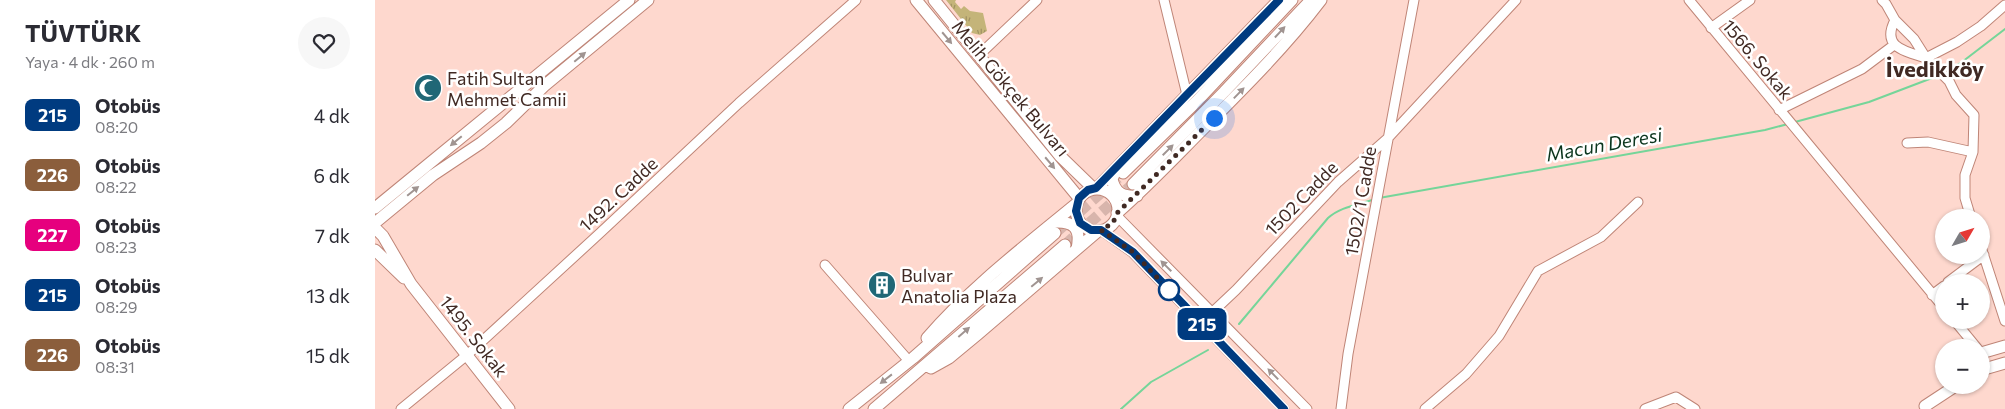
<!DOCTYPE html>
<html lang="tr">
<head>
<meta charset="utf-8">
<style>
  :root { --surface:#fff; --page:#f7f7f7; --text:#2b2b33; --muted:#7c7c81 }
  body { margin:0; font-family:Commissioner,sans-serif; background:var(--page); color:var(--text); height:100vh; display:flex; flex-direction:column; font-size:19px; white-space:nowrap }
  * { box-sizing:border-box; margin:0 }
  p { font-size:16px; color:var(--muted) }
  .icon { flex:none; width:28px; height:28px; fill:none; stroke:currentColor; stroke-width:2; stroke-linecap:round; stroke-linejoin:round }
  .map { position:relative; flex:1; overflow:hidden }
  .side { display:flex; flex-direction:column; background:var(--surface); width:375px }
  .side>* { flex:none }
  .badge { padding:0 10px; border-radius:8px; font-size:18px; line-height:32px }
  .needle { width:32px; rotate:51deg }
  .controls { position:absolute; left:1560px; top:209px; display:grid; gap:10px }
  .controls a { display:grid; place-items:center; width:55px; height:55px; border-radius:50%; background:var(--surface); box-shadow:0 1px 4px #0004; font-size:25px }
  .you { position:absolute; width:25px; height:25px; margin:-12px; border:4px solid #fff; border-radius:50%; background:#1a73e8; box-shadow:0 0 0 8px #1a73e833 }
  .map>.badge { position:absolute; translate:-50% -50%; box-shadow:0 0 0 2px #fff }
  .round { display:grid; place-items:center; flex:none; width:52px; height:52px; border-radius:26px; background:var(--page) }
  .overview { display:flex; align-items:center; justify-content:space-between; height:85px; padding:0 25px }
  h1 { font-size:24px; font-weight:700; line-height:38px }
  ul { padding:0; list-style:none }
  li { display:flex; align-items:center; gap:15px; height:60px; padding:0 25px }
  li div { flex:1 }
  li b { display:block; font-size:19px }
  li em { font-style:normal }
  li .badge { min-width:55px; font-weight:700; text-align:center }
  main { display:flex; flex:1; min-height:0 }
  .map>svg:first-child { display:block }
  .grass { fill:url(#grass-tufts) }
  .lines { fill:none; stroke-linecap:round; stroke-linejoin:round }
  .stream { stroke:#75d599; stroke-width:2 }
  .major-tunnel { stroke:#d8b5ac; stroke-width:11; stroke-dasharray:11 5.5; stroke-linecap:butt }
  .minor-casing { stroke:#bf8577; stroke-width:11 }
  .major-casing { stroke:#bf8577; stroke-width:13 }
  .minor { stroke:#fff; stroke-width:9 }
  .major { stroke:#fff; stroke-width:11 }
  .oneway { fill:#a09491 }
  .line-casing { stroke:#fff; stroke-width:11 }
  .line { stroke:#003b80; stroke-width:8 }
  .walk { stroke:#402923; stroke-width:5; stroke-dasharray:0 9 }
  .stop-dot { fill:#fff; stroke:#003b80; stroke-width:2.5 }
  .labels { text-anchor:middle; dominant-baseline:central; stroke-width:5; stroke-linejoin:round; paint-order:stroke }
  .street-label { font-size:18px; fill:#402923; stroke:#fff }
  .poi-label { font-size:18px; fill:#402923; stroke:#fff; text-anchor:start }
  .water-label { font-size:19px; font-style:italic; fill:#0b351d; stroke:#fff }
  .district-label { font-size:22px; font-weight:bold; fill:#402923; stroke:#fff }
</style>
</head>
<body>
<main>
<section class="side">
<div class="overview"><div><h1>TÜVTÜRK</h1><p>Yaya · 4 dk · 260 m</p></div><a class="round"><svg class="icon" aria-label="heart" viewBox="0 0 24 24"><path d="M12 20l-8-8c-3-5 5-10 8-4 3-6 11-1 8 4z"/></svg></a></div>
<ul>
<li><span class="badge" style="background:#003b80;color:#fff">215</span><div><b>Otobüs</b><p>08:20</p></div><em>4 dk</em></li>
<li><span class="badge" style="background:#8b5e3c;color:#fff">226</span><div><b>Otobüs</b><p>08:22</p></div><em>6 dk</em></li>
<li><span class="badge" style="background:#e6007e;color:#fff">227</span><div><b>Otobüs</b><p>08:23</p></div><em>7 dk</em></li>
<li><span class="badge" style="background:#003b80;color:#fff">215</span><div><b>Otobüs</b><p>08:29</p></div><em>13 dk</em></li>
<li><span class="badge" style="background:#8b5e3c;color:#fff">226</span><div><b>Otobüs</b><p>08:31</p></div><em>15 dk</em></li>
</ul>
</section>
<div class="map">
<svg width="1630" height="409" viewBox="0 0 1630 409">
  <defs>
    <pattern id="grass-tufts" width="24" height="20" patternUnits="userSpaceOnUse" patternTransform="scale(1.25)"><rect width="24" height="20" fill="#c4b479"/><path d="M3 7l-1-3M5 7V3M7 7l1-3M15 17l-1-3M17 17v-4M19 17l1-3" fill="none" stroke="#a19263"/></pattern>
  </defs>
  <rect width="100%" height="100%" fill="#fed8ce"/>
  <path class="grass" d="M 571,0 L 581,0 L 580,2 L 586,9 L 589,6 L 595,11 L 608,13 L 612,31 L 605,35 L 597,33 Z"/>
  <g class="lines">
    <path class="stream" d="M 1569,73 L 1587,62 L 1630,29
      M 1420,122 L 1494,102 L 1565,75
      M 1004,198 L 1390,130 L 1413,124
      M 864,324 L 953,218 C 965,207 982,205 997,200
      M 746,409 L 776,382 L 833,350"/>
    <path class="major-tunnel" d="M 680,233 L 743,178
      M 690,245 L 758,184"/>
    <defs>
      <path id="minor" d="M 789,0 L 812,95
        M 1314,0 L 1569,308
        M 1507,0 L 1511,4 L 1520,20 C 1506,47 1529,51 1551,58 L 1582,42 L 1606,26 L 1630,5
        M 1520,20 L 1539,39 L 1551,58 L 1574,81 L 1581,95 L 1599,115 L 1598,152 L 1590,175 L 1590,198 L 1596,218
        M 1336,28 L 1375,0
        M 603,56 L 662,0
        M 1404,110 L 1487,69 L 1519,45
        M 1532,143 L 1553,142 L 1598,152
        M 742,216 L 932,409
        M 726,230 L 757,252 L 909,409
        M 1606,247 L 1630,321
        M 450,265 L 534,361
        M 1573,282 L 1609,255
        M 1557,295 L 1569,286
        M 1579,320 L 1602,348
        M 826,323 L 861,290 L 963,182 L 1012,139 L 1141,0
        M 26,409 L 92,355 L 225,233 L 364,103 L 481,0
        M 966,409 L 973,354 L 1039,0
        M 1050,409 L 1091,374 L 1124,336 L 1163,271 L 1226,237 L 1263,202
        M 1270,409 L 1301,397 L 1320,409"/>
      <path id="major" d="M 541,0 L 704,198
        M 559,0 L 685,156 L 719,189
        M 742,168 L 737,179 C 740,193 748,197 762,196
        M 748,173 L 822,101 L 917,0
        M 758,184 L 849,92 L 936,0
        M 721,189 L 904,0
        M701 210a21 21 0 1 1 42 0a21 21 0 1 1-42 0Z
        M 0,208 L 254,0
        M 742,213 C 773,186 801,156 830,127 C 870,87 911,46 946,0
        M 1,222 L 58,175 L 106,143 L 131,123 L 169,86 L 273,0
        M 679,222 C 700,221 706,229 702,249
        M 0,228 L 8,236 L 36,284 L 134,409
        M 0,250 L 29,278
        M 552,338 C 595,288 650,246 701,204
        M 1606,353 L 1630,346
        M 556,368 L 574,358 L 603,334 L 723,231
        M 1606,370 L 1630,363
        M 1550,406 L 1582,385
        M 474,409 L 538,358 L 680,233
        M 499,409 L 690,245"/>
    </defs>
    <use href="#minor" class="minor-casing"/>
    <use href="#major" class="major-casing"/>
    <use href="#minor" class="minor"/>
    <use href="#major" class="major"/>
  </g>
  <defs><path id="oneway-solid" d="M-6-.8H1V-3.2L6.5 0L1 3.2V.8H-6Z" transform="scale(1.25)"/></defs>
  <g class="oneway">
    <use href="#oneway-solid" transform="translate(905 32) rotate(-47)"/>
    <use href="#oneway-solid" transform="translate(572 38) rotate(50)"/>
    <use href="#oneway-solid" transform="translate(205 57) rotate(-40)"/>
    <use href="#oneway-solid" transform="translate(864 93) rotate(-46)"/>
    <use href="#oneway-solid" transform="translate(81 141) rotate(140)"/>
    <use href="#oneway-solid" transform="translate(793 150) rotate(-45)"/>
    <use href="#oneway-solid" transform="translate(675 163) rotate(50)"/>
    <use href="#oneway-solid" transform="translate(38 191) rotate(-39)"/>
    <use href="#oneway-solid" transform="translate(791 266) rotate(-135)"/>
    <use href="#oneway-solid" transform="translate(662 282) rotate(-40)"/>
    <use href="#oneway-solid" transform="translate(589 332) rotate(-41)"/>
    <use href="#oneway-solid" transform="translate(898 374) rotate(-134)"/>
    <use href="#oneway-solid" transform="translate(511 379) rotate(142)"/>
  </g>
  <g class="lines">
    <defs>
      <path id="line" d="M 904,0 L 721,188 L 713,190 L 704,198 L 701,211 L 705,223 L 716,230 L 726,230 L 758,252 L 909,409"/>
    </defs>
    <use href="#line" class="line-casing"/>
    <use href="#line" class="line"/>
    <path class="walk" d="M 794,290 L 758,252 L 726,230 L 738,223 L 742,213 L 839,118"/>
  </g>
  <defs>
    <symbol id="mosque-disc" viewBox="-11 -11 22 22"><circle r="9.5" fill="#206776" stroke="#fff"/><path d="M3.5-4.9A6 6 0 1 0 3.5 4.9A5 5 0 1 1 3.5-4.9Z" fill="#fff"/></symbol>
    <symbol id="building-disc" viewBox="-11 -11 22 22"><circle r="9.5" fill="#206776" stroke="#fff"/><path d="M-4-6H4V6H1V3H-1V6H-4ZM-2.5-4.3h1.7v1.8h-1.7ZM.8-4.3h1.7v1.8H.8ZM-2.5-1h1.7V.8h-1.7ZM.8-1h1.7V.8H.8Z" fill="#fff"/></symbol>
  </defs>
  <g fill-rule="evenodd">
    <use href="#mosque-disc" x="37" y="72" width="32" height="32"/>
    <use href="#building-disc" x="491" y="269" width="32" height="32"/>
  </g>
  <circle class="stop-dot" cx="794" cy="290" r="10"/>
  <g class="labels">
    <g class="street-label">
      <text transform="translate(1383 59) rotate(50)">1566. Sokak</text>
      <text transform="translate(636 88) rotate(50)">Melih Gökçek Bulvarı</text>
      <text transform="translate(243 194) rotate(-43)">1492. Cadde</text>
      <text transform="translate(926 198) rotate(-46)">1502 Cadde</text>
      <text transform="translate(985 201) rotate(-80)">1502/1 Cadde</text>
      <text transform="translate(99 336) rotate(52)">1495. Sokak</text>
    </g>
    <g class="poi-label">
      <text x="72" y="78">Fatih Sultan<tspan x="72" dy="21">Mehmet Camii</tspan></text>
      <text x="526" y="275">Bulvar<tspan x="526" dy="21">Anatolia Plaza</tspan></text>
    </g>
    <g class="water-label">
      <text transform="translate(1229 144) rotate(-10)">Macun Deresi</text>
    </g>
    <g class="district-label">
      <text x="1560" y="68">İvedikköy</text>
    </g>
  </g>
</svg>
<div class="controls">
<a><svg class="needle" viewBox="-14 -14 28 28"><path d="M0-13l5 13h-10z" fill="#e53935"/><path d="M0 13l5-13h-10z" fill="#7c7c81"/></svg></a>
<a>+</a>
<a>−</a>
</div>
<div class="you" style="left:839px;top:118px"></div>
<b class="badge" style="left:827px;top:324px;background:#003b80;color:#fff">215</b>
</div>
</main>
</body>
</html>
